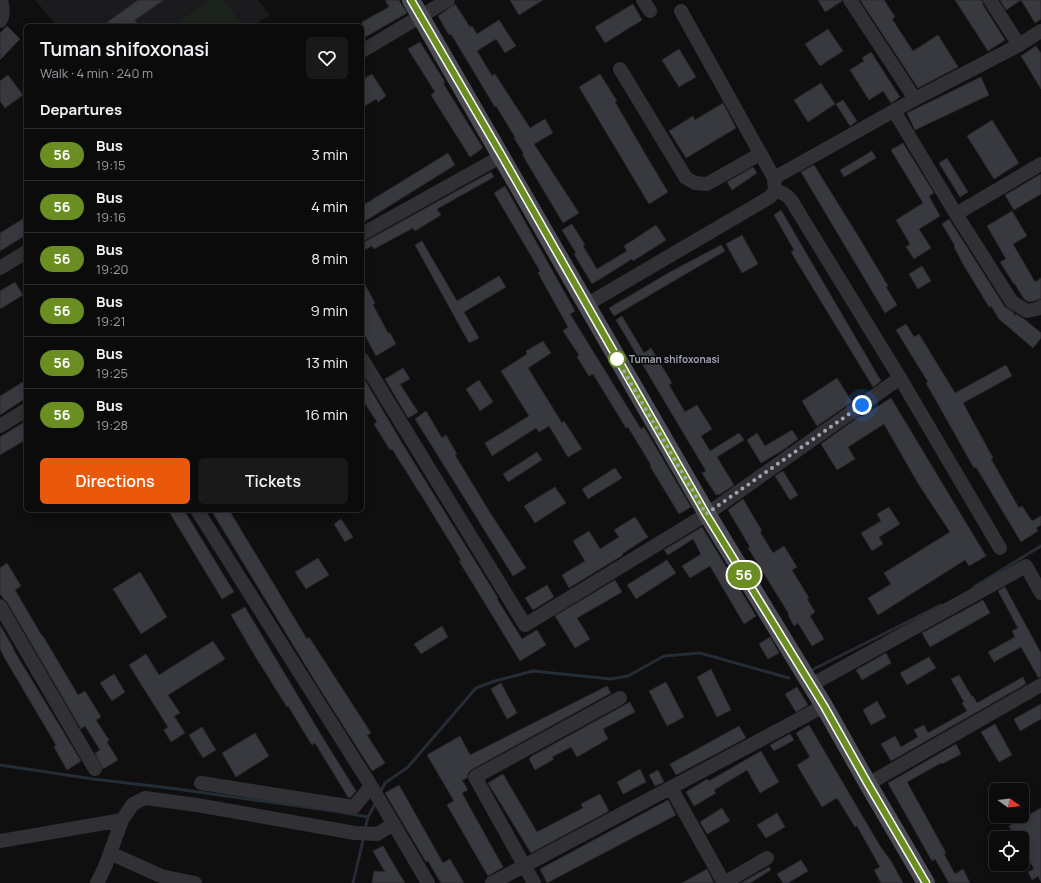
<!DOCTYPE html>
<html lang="en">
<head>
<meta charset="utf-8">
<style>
  :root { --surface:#0b0b0c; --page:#19191a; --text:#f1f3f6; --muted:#9a9b9d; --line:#2b2b2d; --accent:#ea580c }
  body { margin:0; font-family:Manrope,sans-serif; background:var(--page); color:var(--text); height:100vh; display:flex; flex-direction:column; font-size:15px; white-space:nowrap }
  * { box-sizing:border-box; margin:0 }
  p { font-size:13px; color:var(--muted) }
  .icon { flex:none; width:22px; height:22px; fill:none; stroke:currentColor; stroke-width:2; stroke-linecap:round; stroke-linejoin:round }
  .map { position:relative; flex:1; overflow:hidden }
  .sheet { position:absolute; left:24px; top:24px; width:340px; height:488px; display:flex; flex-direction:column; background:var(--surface); border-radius:6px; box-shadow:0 2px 10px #0003,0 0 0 1px var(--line) }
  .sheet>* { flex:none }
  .badge { padding:0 8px; border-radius:13px; font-size:14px; line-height:26px }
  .needle { width:26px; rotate:105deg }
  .tools { position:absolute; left:989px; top:783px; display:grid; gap:8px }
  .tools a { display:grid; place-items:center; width:40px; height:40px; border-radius:6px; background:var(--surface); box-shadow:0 2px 10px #0003,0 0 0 1px var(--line); font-size:20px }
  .you { position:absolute; width:20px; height:20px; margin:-10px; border:3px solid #fff; border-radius:50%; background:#1a73e8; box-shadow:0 0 0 6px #1a73e833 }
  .map>.badge { position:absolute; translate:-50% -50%; box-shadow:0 0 0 2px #fff }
  h2 { padding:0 16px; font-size:15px; line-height:36px }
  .round { display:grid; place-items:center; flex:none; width:42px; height:42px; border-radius:6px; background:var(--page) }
  .head { display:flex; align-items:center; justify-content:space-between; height:68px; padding:0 16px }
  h1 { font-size:19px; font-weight:600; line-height:30px }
  .action { display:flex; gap:8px; margin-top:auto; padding:8px 16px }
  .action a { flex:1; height:46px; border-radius:6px; background:var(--accent); color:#fff; font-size:16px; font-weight:600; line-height:46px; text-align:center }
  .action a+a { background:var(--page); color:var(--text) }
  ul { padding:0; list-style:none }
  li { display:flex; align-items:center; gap:12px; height:52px; padding:0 16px; border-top:1px solid var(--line) }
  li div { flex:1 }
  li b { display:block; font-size:15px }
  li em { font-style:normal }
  li .badge { min-width:44px; font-weight:700; text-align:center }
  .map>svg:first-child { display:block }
  .built { fill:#1b1b1d }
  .green { fill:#1b231c }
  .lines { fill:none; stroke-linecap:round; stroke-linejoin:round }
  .stream { stroke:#252c34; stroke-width:3 }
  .building { fill:#38393e; stroke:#29292c }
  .minor { stroke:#303035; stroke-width:14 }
  .major { stroke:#4c4d54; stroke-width:18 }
  .line-casing { stroke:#fff; stroke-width:9 }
  .line { stroke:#6b8e23; stroke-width:6 }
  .walk { stroke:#9fa4b2; stroke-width:4; stroke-dasharray:0 7.2 }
  .stop-dot { fill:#fff; stroke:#6b8e23; stroke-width:2 }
  .labels { text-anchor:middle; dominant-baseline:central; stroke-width:3; stroke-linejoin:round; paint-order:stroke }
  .stop-label { font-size:10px; font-weight:bold; fill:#9fa4b2; stroke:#0a0a0b; text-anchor:start }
</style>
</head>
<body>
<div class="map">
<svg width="1041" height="883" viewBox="0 0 1041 883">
  <rect width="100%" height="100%" fill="#0f0f10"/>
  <path class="built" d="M 35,0 L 258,0 L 270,15 L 253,26 L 57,26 Z"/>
  <path class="green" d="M 210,0 L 224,0 L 240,23 L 236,26 L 173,26 Z"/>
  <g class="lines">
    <path class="stream" d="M 974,587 L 1041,546
      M 812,670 L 941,605
      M 0,765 L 93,779 L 170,788 L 340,812 L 368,817 L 376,802
      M 380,793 L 385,783 L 408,767 L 476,688 L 495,681 L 533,671 L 611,679 L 628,676 L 664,656 L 700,653 L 789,678
      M 365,829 L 368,817
      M 353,883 L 364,836"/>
  </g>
  <path class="building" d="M 138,0 L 164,0 L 135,20 L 139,26 L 102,26 Z
    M 385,0 L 399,0 L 407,13 L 362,39 L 362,22 L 389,7 Z
    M 510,0 L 543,0 L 519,15 Z
    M 818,0 L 842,0 L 842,1 L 825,12 Z
    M 860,0 L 884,0 L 895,17 L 892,19 L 913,51 L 938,35 L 958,67 L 918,88 Z
    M 955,0 L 982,0 L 983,5 L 1005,40 L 988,51 Z
    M 1000,0 L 1041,0 L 1041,19 L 1035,23 L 1021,0 L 1006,10 Z
    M 455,4 L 470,27 L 472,26 L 477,34 L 499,20 L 516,46 L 505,53 L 496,39 L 477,51 L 492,76 L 495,74 L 530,128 L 545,119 L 553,133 L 534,144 L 579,213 L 563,223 L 522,154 L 524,154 L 514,138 L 515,137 L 496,106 L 495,107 L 451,34 L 449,35 L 438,16 Z
    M 633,4 L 642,20 L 605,43 L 595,27 Z
    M 7,26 L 20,39 L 0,60 L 0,33 Z
    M 828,29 L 843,51 L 820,66 L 805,44 Z
    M 420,42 L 445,82 L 443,83 L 483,148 L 470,157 L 431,95 L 435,92 L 408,49 Z
    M 1036,46 L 1041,53 L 1041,89 L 1021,56 Z
    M 679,49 L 696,77 L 679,87 L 662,60 Z
    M 871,52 L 900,97 L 891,103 L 883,91 L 869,100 L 850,70 L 864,61 L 862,58 Z
    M 372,74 L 386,96 L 378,102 L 376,99 L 362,108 L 362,80 Z
    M 600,74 L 617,101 L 615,102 L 647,157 L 668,192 L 649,204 L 579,87 Z
    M 8,75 L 23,95 L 5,108 L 0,101 L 0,81 Z
    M 981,77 L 989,95 L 915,130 L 907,113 Z
    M 821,83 L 835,104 L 808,122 L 794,100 Z
    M 843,100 L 857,121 L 850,126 L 836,104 Z
    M 723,103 L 736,128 L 686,158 L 669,131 L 693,116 L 695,120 Z
    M 992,120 L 1019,163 L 994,179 L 967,136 Z
    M 903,143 L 934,193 L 929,196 L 940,216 L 919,229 L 931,248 L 914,259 L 906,247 L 910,244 L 896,220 L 923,203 L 891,150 Z
    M 872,151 L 876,158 L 844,177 L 840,170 Z
    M 448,153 L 455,165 L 362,223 L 362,206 Z
    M 947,158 L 968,192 L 960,197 L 939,163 Z
    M 814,165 L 860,239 L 888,286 L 886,287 L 897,305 L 885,313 L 801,172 Z
    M 753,167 L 757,173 L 732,190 L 727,182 Z
    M 491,172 L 494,177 L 437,209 L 441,215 L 415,231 L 413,228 L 374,249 L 372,246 L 362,251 L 362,242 L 366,241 Z
    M 1041,174 L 1041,194 L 1014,210 L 1005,195 Z
    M 505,186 L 575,311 L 570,314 L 641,429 L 644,427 L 654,444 L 691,507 L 679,514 L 650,466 L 651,465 L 628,427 L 626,428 L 593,374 L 589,376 L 577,357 L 579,355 L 563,331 L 568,327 L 538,273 L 540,271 L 494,193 Z
    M 781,210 L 881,381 L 873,387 L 791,252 L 794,250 L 774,215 Z
    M 1012,211 L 1027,236 L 1013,244 L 1035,282 L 1041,278 L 1041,299 L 1034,301 L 1029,302 L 1024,299 L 1015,284 L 1014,284 L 1000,262 L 1006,259 L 987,226 Z
    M 26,217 L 26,235 L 0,251 L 0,233 Z
    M 949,219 L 1005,307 L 1013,312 L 1015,316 L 1016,314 L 1024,319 L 1041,333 L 1041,338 L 1033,348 L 999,319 L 991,306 L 989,307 L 963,264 L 954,247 L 955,246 L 942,224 Z
    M 572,224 L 585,245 L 583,246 L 597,269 L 627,251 L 624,246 L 656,225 L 666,240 L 633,261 L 632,259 L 592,284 L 574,254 L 576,253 L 562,230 Z
    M 742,235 L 758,264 L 742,273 L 726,244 Z
    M 422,241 L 457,301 L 499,276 L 506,287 L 464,312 L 479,338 L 469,343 L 415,245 Z
    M 721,245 L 725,251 L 614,316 L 609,308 L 670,272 Z
    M 922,266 L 931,281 L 918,289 L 909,274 Z
    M 362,279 L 375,303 L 373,305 L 388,333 L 390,333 L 396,344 L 376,356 L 362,330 Z
    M 15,282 L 23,295 L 0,309 L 0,291 Z
    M 622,316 L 644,353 L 651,348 L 672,383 L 669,385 L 685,412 L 697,405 L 712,429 L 701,436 L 710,451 L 739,433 L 744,440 L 717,457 L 734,485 L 719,495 L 718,494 L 716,495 L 702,473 L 706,471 L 616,320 Z
    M 906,324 L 914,337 L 919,334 L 955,393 L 1006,365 L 1012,376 L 963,403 L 993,458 L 991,459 L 1019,508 L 1022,506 L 1032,521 L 1041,516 L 1041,525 L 1036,528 L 1038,531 L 1021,542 L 976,467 L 974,468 L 926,383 L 928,382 L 896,330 Z
    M 543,341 L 551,353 L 528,368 L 562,423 L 564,421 L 582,449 L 568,457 L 549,426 L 539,432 L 536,428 L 492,456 L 485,443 L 529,416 L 501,371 L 527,354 L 526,351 Z
    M 403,368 L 410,379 L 400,384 L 418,412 L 408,418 L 385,379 Z
    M 362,375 L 402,443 L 498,598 L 497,599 L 522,639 L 537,630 L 546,645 L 520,661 L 459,561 L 461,560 L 426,503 L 392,449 L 390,450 L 374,424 L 377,422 L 362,399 Z
    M 837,378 L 852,402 L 817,426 L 802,401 Z
    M 26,380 L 26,398 L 0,415 L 0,396 Z
    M 479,380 L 493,402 L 480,411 L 466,389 Z
    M 891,398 L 986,556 L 969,566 L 965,560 L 878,615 L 868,598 L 891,584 L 884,573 L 950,532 L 919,485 L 884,424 L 848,447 L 855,459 L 837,470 L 821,444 L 860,416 L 861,417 Z
    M 426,411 L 442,438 L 446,435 L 457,454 L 455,455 L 489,511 L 526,568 L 513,576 L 415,419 Z
    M 26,421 L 26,441 L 25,440 L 0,455 L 0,437 Z
    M 792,430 L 798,439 L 783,450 L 761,463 L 747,440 L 757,433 L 765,446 Z
    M 537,452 L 542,460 L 508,482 L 503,474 Z
    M 615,468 L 622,478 L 588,499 L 582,489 Z
    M 783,471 L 798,495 L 790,500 L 775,476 Z
    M 555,487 L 566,503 L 535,523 L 524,506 Z
    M 743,499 L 762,531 L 760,532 L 773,553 L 784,546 L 797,567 L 792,570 L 809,598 L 807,599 L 815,612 L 810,616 L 824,639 L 812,646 L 798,623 L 794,626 L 788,615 L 789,614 L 748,548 L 750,547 L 728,510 Z
    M 889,507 L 900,524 L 879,537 L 883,544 L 872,551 L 861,533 L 881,521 L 877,514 Z
    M 168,510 L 184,510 L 234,592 L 222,599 Z
    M 211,510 L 229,510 L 307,639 L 309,637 L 371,733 L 367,735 L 385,763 L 372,771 L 318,686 Z
    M 635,517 L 648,537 L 622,554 L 623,555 L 569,588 L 562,575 L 585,561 L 573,541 L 589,531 L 600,549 L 619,537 L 614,530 Z
    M 341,519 L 353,537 L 345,542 L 334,524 Z
    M 702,527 L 756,616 L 744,624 L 710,566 L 690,578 L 682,566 L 701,554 L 693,539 L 668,555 L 664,550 Z
    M 318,558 L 329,575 L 306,589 L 295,572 Z
    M 667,560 L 676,573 L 636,599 L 627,585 Z
    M 7,563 L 21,586 L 15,590 L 42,636 L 43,636 L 78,695 L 85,691 L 101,717 L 96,720 L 109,740 L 107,742 L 118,760 L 103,769 L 95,753 L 100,750 L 85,726 L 81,729 L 7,602 L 3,598 L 0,594 L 0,568 Z
    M 140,572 L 167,617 L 141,634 L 113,589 Z
    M 615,580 L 622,592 L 577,618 L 590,639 L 575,648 L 555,616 Z
    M 547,585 L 554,597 L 533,610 L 525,598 Z
    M 1005,587 L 1041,653 L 1041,677 L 1038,677 L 1021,647 L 994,662 L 988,652 L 1015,637 L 1012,631 L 1018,628 L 998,591 Z
    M 983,600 L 990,613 L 930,647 L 922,633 Z
    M 245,607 L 323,738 L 356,791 L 350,798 L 348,797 L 315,743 L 312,745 L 288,706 L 287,707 L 255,656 L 231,615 Z
    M 0,625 L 14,649 L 13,649 L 81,761 L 67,770 L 54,747 L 56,745 L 4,657 L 0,649 Z
    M 442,626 L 448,637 L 421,654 L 414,644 Z
    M 770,637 L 779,653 L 768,659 L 759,644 Z
    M 213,641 L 225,659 L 168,695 L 180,713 L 174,716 L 185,733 L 171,742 L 164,730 L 168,727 L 129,665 L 146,654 L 159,675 Z
    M 886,653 L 891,663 L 862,680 L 856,670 Z
    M 929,657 L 936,668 L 907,685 L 900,673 Z
    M 711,669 L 731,710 L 717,717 L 697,677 Z
    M 114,674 L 125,692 L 112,701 L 100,683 Z
    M 959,675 L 972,697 L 973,696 L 977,703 L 1023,677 L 1026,684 L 891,761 L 881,744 L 895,736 L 901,747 L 918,737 L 914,730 L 924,725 L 928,733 L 967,711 L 962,703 L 964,702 L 951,679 Z
    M 666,682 L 684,717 L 667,726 L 649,691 Z
    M 501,683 L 517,713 L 507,719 L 491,689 Z
    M 607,686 L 611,693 L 471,770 L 468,773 L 467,778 L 462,780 L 468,790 L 462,793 L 503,867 L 488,876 L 447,805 L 454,801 L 427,755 L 460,736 L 470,755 Z
    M 797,687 L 808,705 L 796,712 L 785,694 Z
    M 877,701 L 886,717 L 871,725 L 863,710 Z
    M 630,702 L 635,712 L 603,729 L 608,739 L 577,757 L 571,747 L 552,757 L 554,759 L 535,770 L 529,759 L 532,756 Z
    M 1041,704 L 1041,719 L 1020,731 L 1014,719 Z
    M 995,724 L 1012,755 L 999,762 L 981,732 Z
    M 809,725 L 880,846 L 891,861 L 903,883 L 881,883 L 874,870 L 880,867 L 857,826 L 855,827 L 837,798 L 822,807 L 797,765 L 810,757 L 796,733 Z
    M 739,726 L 746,738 L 676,775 L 670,764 Z
    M 202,727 L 216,750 L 203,758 L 189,735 Z
    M 255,733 L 269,756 L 236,777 L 222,753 Z
    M 790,734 L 794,740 L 774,751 L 770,745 Z
    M 956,744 L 961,754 L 942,764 L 941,763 L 907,782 L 946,853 L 944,854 L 955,874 L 963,869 L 970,883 L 949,883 L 935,859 L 932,861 L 888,783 Z
    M 761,751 L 779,782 L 760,793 L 747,770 L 714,790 L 716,793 L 694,806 L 686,792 L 707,779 L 709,781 Z
    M 640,769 L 646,782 L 623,794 L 617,782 Z
    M 658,770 L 664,782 L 655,786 L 649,775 Z
    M 503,774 L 537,832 L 583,808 L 581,804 L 600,794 L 609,811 L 531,853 L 488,783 Z
    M 399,785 L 443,863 L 450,859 L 464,883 L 441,883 L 428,861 L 426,862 L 385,793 Z
    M 668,800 L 676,815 L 547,883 L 540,869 Z
    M 722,808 L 730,821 L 707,834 L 700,822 Z
    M 1041,808 L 1041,882 L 1038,876 L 1032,880 L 1028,872 L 1034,869 L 1022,848 L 1022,838 L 1016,838 L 1009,826 Z
    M 777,813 L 785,827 L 766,838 L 757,825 Z
    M 383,846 L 397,870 L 405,883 L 372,883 L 374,871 L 385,872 L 373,851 Z
    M 801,860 L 808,871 L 788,883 L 783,883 L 777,874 Z
    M 769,867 L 771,870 L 750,883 L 741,883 Z
    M 707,869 L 714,883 L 682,883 Z"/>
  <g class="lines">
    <path class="minor" d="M 643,0 L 650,11
      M 850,0 L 915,99
      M 990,0 L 1019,45
      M 0,21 C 4,15 3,7 1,0
      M 362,51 L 448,0
      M 620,69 L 686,178 L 695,183 L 707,184 L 760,154
      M 894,111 L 956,214 L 1012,302 L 1027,311 L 1037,309 L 1041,307
      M 774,178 L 915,99 L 1019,45 L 1041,31
      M 775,191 C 782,192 786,194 791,200 L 900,378 L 1000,548
      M 956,214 L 1041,164
      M 362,234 L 502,156
      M 0,268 L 26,252
      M 586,305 L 770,197 L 775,191 L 774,178 L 681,11
      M 362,359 L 525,625 L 707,514 L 900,378
      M 0,426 L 26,410
      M 197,510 L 373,789 L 428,883
      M 0,606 L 95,769
      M 811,685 L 1026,566 L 1041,593
      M 201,783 L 354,807 L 371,786
      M 868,784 L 1041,685
      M 671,788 L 724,883
      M 0,841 L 122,820
      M 110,853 L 161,876 L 195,883
      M 97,883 L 105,867 L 122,820 L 133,804 L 145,798 L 197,805 L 355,833 L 377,834 L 394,824
      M 492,883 L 824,706
      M 534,883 L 475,777 L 620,698
      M 724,883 L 767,858"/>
    <path class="major" d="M 411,0 L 707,514 L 824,706 L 868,784 L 926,883"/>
  </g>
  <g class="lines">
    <defs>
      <path id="line" d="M 411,0 L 502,156 L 706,514 L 824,706 L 868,784 L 926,883"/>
    </defs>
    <use href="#line" class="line-casing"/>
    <use href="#line" class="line"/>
    <path class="walk" d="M 617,359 L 706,514 L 862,405"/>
  </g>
  <circle class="stop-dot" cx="617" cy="359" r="8"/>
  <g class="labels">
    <g class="stop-label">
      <text x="629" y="359">Tuman shifoxonasi</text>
    </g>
  </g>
</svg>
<div class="tools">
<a><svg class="needle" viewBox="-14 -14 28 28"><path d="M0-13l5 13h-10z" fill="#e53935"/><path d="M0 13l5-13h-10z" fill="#9a9b9d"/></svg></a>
<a><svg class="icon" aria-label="locate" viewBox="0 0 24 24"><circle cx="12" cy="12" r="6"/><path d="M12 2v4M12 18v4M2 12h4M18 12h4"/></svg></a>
</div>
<div class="you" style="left:862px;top:405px"></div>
<b class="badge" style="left:744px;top:575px;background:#6b8e23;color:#fff">56</b>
<section class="sheet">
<div class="head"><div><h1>Tuman shifoxonasi</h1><p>Walk · 4 min · 240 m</p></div><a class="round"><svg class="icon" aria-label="heart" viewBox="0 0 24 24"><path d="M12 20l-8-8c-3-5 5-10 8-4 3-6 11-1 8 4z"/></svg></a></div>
<h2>Departures</h2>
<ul>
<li><span class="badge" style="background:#6b8e23;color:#fff">56</span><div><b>Bus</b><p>19:15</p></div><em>3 min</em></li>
<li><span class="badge" style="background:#6b8e23;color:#fff">56</span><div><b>Bus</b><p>19:16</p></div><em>4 min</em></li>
<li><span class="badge" style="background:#6b8e23;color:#fff">56</span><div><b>Bus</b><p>19:20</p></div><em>8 min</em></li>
<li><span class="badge" style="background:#6b8e23;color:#fff">56</span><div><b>Bus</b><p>19:21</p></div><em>9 min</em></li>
<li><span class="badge" style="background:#6b8e23;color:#fff">56</span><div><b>Bus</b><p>19:25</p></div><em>13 min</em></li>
<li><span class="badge" style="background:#6b8e23;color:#fff">56</span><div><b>Bus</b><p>19:28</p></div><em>16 min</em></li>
</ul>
<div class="action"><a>Directions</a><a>Tickets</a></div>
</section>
</div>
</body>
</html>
